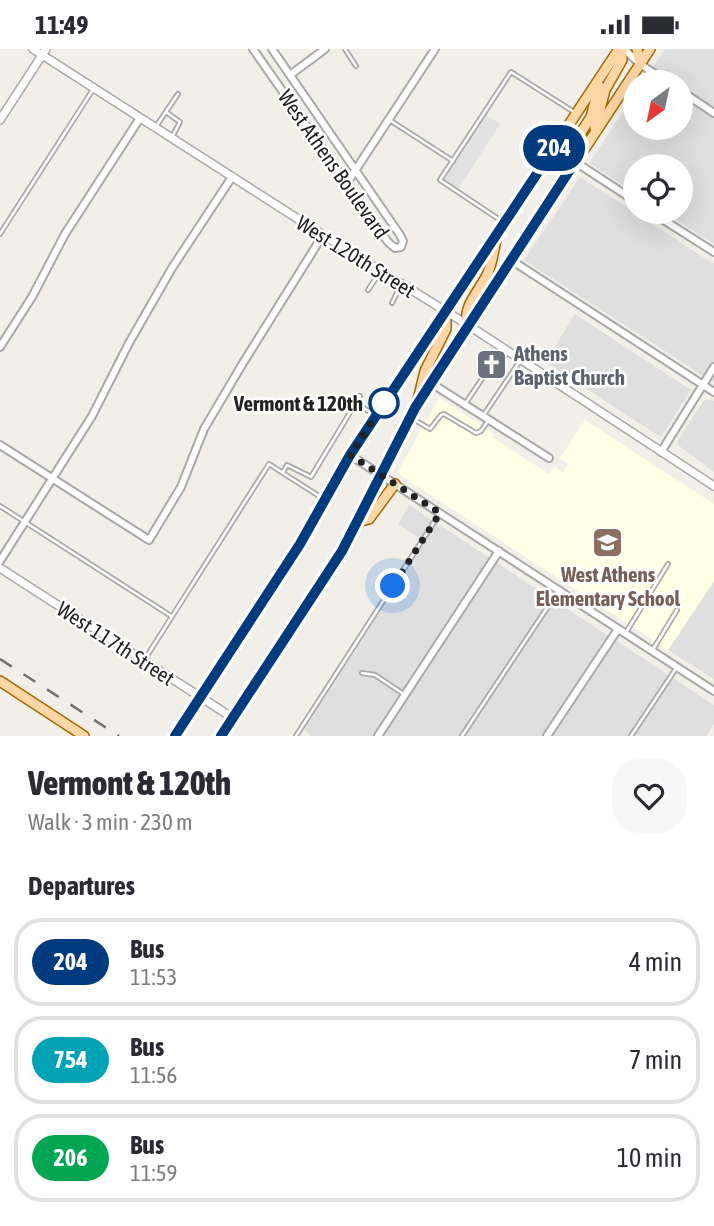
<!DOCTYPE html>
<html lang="en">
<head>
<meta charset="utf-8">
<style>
  :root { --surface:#fff; --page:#f7f7f7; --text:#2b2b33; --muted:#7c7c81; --line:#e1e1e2 }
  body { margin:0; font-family:"Asap Condensed",sans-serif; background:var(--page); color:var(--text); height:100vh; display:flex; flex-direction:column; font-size:26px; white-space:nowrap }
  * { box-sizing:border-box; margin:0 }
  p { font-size:23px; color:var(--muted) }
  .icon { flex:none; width:38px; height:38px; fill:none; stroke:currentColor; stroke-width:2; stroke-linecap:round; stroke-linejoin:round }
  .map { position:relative; height:687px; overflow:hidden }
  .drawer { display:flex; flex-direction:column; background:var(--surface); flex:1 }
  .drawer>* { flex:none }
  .badge { padding:0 14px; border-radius:23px; font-size:24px; line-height:46px }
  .needle { width:46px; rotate:213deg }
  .tools { position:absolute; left:623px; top:21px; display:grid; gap:14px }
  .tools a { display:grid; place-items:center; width:70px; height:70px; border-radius:50%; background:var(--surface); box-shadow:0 7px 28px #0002; font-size:35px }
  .you { position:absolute; width:35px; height:35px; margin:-18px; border:5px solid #fff; border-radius:50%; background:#1a73e8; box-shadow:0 0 0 10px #1a73e833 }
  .map>.badge { position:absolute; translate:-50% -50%; box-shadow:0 0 0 4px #fff }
  h2 { padding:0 28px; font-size:26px; line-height:63px }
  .round { display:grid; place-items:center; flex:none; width:74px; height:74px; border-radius:28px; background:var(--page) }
  .head { display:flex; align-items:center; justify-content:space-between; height:119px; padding:0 28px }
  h1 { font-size:33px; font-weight:800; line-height:52px }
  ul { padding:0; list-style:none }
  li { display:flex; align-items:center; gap:21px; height:88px; margin:0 14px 10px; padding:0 14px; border:4px solid var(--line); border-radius:28px }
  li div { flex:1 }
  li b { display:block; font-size:26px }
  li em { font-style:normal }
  li .badge { min-width:77px; font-weight:700; text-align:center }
  .status { display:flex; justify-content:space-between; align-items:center; height:49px; padding:0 35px; background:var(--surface); direction:ltr }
  .status svg { height:19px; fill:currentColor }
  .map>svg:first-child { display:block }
  .residential { fill:#e0dfdf }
  .education { fill:#ffffe5 }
  .parking { fill:#e2e2e2 }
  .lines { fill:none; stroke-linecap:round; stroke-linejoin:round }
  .service-casing { stroke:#a9a9a9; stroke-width:6 }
  .minor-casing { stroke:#a9a9a9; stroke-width:10 }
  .tertiary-casing { stroke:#a9a9a9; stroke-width:10 }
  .primary-casing { stroke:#a06b00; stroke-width:12 }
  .service { stroke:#fff; stroke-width:2.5 }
  .minor { stroke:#fff; stroke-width:6 }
  .tertiary { stroke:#fff; stroke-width:7 }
  .primary { stroke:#fcd6a4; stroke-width:9 }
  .rail { stroke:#707070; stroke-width:2.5; stroke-dasharray:14 14; stroke-linecap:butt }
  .line-casing { stroke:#fff; stroke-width:16 }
  .line { stroke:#003b80; stroke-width:10 }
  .walk { stroke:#222; stroke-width:7; stroke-dasharray:0 12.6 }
  .stop-dot { fill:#fff; stroke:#003b80; stroke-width:3.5 }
  .labels { text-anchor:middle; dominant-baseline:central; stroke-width:5; stroke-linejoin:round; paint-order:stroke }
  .street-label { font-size:21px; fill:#222; stroke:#fff }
  .worship-label { font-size:21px; font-weight:bold; fill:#5b616d; stroke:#fff; text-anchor:start }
  .stop-label { font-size:21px; font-weight:bold; fill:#222; stroke:#fff; text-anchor:end }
  .education-label { font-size:21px; font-weight:bold; fill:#785e54; stroke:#fff }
</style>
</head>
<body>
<div class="status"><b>11:49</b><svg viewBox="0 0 49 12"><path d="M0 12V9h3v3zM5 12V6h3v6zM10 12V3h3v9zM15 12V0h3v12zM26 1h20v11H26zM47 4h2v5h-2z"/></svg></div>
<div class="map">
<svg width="714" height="687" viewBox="0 0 714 687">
  <rect width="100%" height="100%" fill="#f2efe9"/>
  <path class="residential" d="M 665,0 L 714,0 L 714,195 L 664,163 L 681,163 L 681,117 L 635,117 L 635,144 L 589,114 L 635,45 L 635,79 L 681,79 L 681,33 L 643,33 Z
    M 580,128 L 714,215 L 714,334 L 524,211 Z
    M 575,265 L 691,341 L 661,388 L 545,313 Z
    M 705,350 L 714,352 L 714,423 L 678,396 L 678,391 Z
    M 409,456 L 714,656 L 714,675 L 706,687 L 312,687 L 304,681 L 425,493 L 398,475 Z
    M 714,532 L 714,630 L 668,601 Z"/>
  <path class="education" d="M 439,349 L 494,385 L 492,388 L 549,425 L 554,418 L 563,423 L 568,415 L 560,409 L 585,371 L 714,455 L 714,532 L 668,601 L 397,424 Z"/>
  <path class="parking" d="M 482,63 L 500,75 L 456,143 L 436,131 Z"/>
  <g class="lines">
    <defs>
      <path id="service" d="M 345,0 L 356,17
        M 166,63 L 180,73 L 172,88
        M 391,72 L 453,112
        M 157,76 L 178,45
        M 503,173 L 440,131 L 511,23 L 574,63
        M 0,185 L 92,42
        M 368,241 L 380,223
        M 392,254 L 400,238
        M 356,354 L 373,365
        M 465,355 L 484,327 L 492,324 L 508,302
        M 483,367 L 520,312
        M 413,370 L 430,380 L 441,366 L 444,365 L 476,384 L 481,382 L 488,372
        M 283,423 L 287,416 L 311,428 L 360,347
        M 0,457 L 171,567
        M 625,585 L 668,515
        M 652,602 L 677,561
        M 145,610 L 269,415 L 322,449
        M 362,624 L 375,626 L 405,646
        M 296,687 L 440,464
        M 462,687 L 559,541
        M 631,687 L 677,618"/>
      <path id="minor" d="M 253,0 L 388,193 L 395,199 L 401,198 L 403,192 L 400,186 L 272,0
        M 624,0 L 640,15 L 667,33
        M 290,26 L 325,0
        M 681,42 L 714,64
        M 554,99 L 635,152
        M 347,134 L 435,0
        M 651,163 L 714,203
        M 511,211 L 714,343
        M 0,298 L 32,248 L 65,185 L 140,69
        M 431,334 L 549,409
        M 0,396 L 149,491 L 181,438 L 204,380 L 243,314 L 323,186
        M 661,403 L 714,318
        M 350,406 L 714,642
        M 0,512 L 92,367 L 129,294 L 172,219 L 232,128
        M 378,687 L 499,502
        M 547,687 L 618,580"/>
      <path id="tertiary" d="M 33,0 L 323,186 L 468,276 L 714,437
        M 0,71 L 46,0
        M 0,519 L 233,669"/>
      <path id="primary" d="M 637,0 L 640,15
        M 595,79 L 605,41 L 622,11 L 622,0
        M 575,113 L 571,99 L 591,68 L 599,37
        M 468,276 C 461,259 481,240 488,224 C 492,213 494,202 496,190
        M 418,351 L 425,322 L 446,280 L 446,263
        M 357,473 L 369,470 L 395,435
        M 0,632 L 84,687
        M 175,687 L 300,495 L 350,406 L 619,0
        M 221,687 L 342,502 L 415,359 L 431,334 L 650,0"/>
    </defs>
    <use href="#service" class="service-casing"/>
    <use href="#minor" class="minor-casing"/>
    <use href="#tertiary" class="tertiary-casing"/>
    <use href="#primary" class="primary-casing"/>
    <use href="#service" class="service"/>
    <use href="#minor" class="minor"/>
    <use href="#tertiary" class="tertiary"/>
    <use href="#primary" class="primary"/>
    <path class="rail" d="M 0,610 L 119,687"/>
  </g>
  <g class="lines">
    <defs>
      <path id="line" d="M 175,687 L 300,495 L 350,406 L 554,99 L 575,113 L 431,334 L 415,359 L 342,502 L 221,687"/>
    </defs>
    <use href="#line" class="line-casing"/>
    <use href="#line" class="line"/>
    <path class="walk" d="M 384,354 L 350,406 L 440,464 L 393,537"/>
  </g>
  <defs>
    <symbol id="church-square" viewBox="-11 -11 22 22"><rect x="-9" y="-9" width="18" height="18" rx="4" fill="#6b7280" stroke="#fff"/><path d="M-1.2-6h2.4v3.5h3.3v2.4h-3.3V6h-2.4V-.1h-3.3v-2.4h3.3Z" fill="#fff"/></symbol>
    <symbol id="school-square" viewBox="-11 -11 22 22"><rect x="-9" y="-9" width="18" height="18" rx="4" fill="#8d6e63" stroke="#fff"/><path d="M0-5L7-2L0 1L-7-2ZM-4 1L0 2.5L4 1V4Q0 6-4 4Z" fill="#fff"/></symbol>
  </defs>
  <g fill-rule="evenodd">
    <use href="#church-square" x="474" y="298" width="35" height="35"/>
    <use href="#school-square" x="590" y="476" width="35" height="35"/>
  </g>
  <circle class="stop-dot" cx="384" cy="354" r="14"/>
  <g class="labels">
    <g class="street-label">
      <text transform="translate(334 115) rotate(55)">West Athens Boulevard</text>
      <text transform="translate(356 207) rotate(32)">West 120th Street</text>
      <text transform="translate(116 594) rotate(33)">West 117th Street</text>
    </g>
    <g class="worship-label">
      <text x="514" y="304">Athens<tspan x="514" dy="24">Baptist Church</tspan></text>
    </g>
    <g class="stop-label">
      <text x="363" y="354">Vermont &amp; 120th</text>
    </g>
    <g class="education-label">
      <text x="608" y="525">West Athens<tspan x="608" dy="24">Elementary School</tspan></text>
    </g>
  </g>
</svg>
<div class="tools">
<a><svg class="needle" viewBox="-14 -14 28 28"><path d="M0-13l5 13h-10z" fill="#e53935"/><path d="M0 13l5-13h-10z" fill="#7c7c81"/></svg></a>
<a><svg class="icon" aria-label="locate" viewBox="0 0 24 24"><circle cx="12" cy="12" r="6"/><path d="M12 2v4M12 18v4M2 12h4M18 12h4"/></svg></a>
</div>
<div class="you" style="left:393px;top:537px"></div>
<b class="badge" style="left:554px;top:99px;background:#003b80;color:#fff">204</b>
</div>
<section class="drawer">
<div class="head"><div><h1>Vermont &amp; 120th</h1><p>Walk · 3 min · 230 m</p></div><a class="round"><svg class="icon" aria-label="heart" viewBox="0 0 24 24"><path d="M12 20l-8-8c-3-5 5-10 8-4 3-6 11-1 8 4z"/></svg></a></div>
<h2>Departures</h2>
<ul>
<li><span class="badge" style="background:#003b80;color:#fff">204</span><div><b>Bus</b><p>11:53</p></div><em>4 min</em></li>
<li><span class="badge" style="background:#00a3b4;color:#fff">754</span><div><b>Bus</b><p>11:56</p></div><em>7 min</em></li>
<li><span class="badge" style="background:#00a651;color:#fff">206</span><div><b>Bus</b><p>11:59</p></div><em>10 min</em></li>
</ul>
</section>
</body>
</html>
